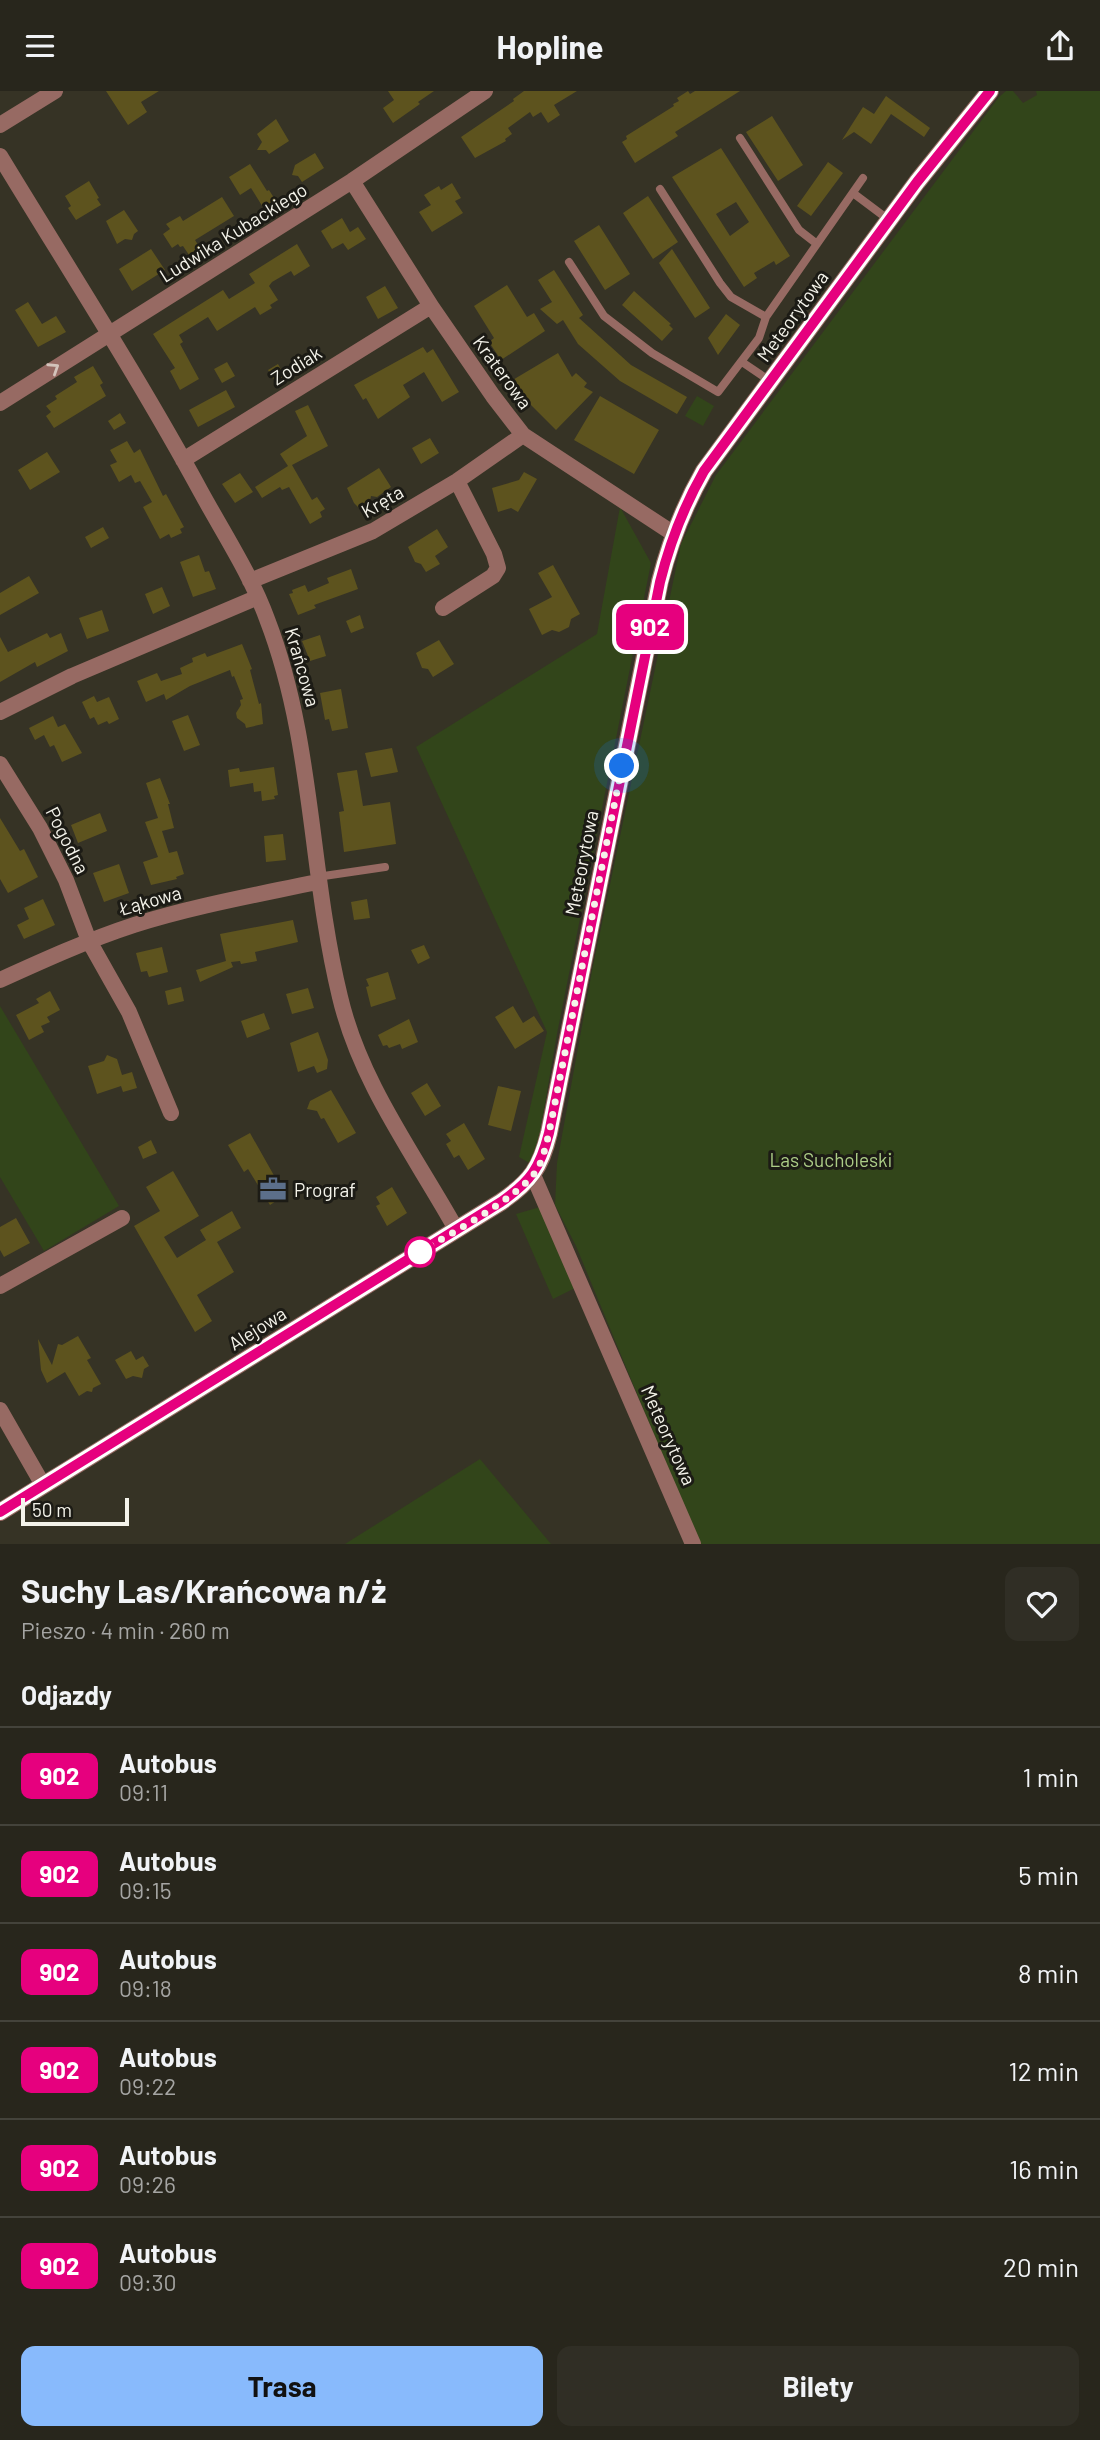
<!DOCTYPE html>
<html lang="pl">
<head>
<meta charset="utf-8">
<style>
  :root { --surface:#28261c; --page:#302e25; --text:#f1f3f6; --muted:#a5a5a3; --line:#44433b; --accent:#88bafc }
  body { margin:0; font-family:Barlow,sans-serif; background:var(--page); color:var(--text); height:100vh; display:flex; flex-direction:column; font-size:26px; white-space:nowrap }
  * { box-sizing:border-box; margin:0 }
  p { font-size:23px; color:var(--muted) }
  .icon { flex:none; width:38px; height:38px; fill:none; stroke:currentColor; stroke-width:2; stroke-linecap:round; stroke-linejoin:round }
  .map { position:relative; height:1453px; overflow:hidden }
  .sheet { display:flex; flex-direction:column; background:var(--surface); flex:1 }
  .sheet>* { flex:none }
  .badge { padding:0 14px; border-radius:10px; font-size:24px; line-height:46px }
  .scale { position:absolute; left:21px; bottom:18px; width:108px; box-sizing:border-box; padding-left:7px; border:4px solid #f4f3ea; border-top:0; font-size:19px; line-height:24px; white-space:nowrap; color:#f4f3ea; -webkit-text-stroke:5px #1c1b15; paint-order:stroke }
  .you { position:absolute; width:35px; height:35px; margin:-18px; border:5px solid #fff; border-radius:50%; background:#1a73e8; box-shadow:0 0 0 10px #1a73e833 }
  .map>.badge { position:absolute; translate:-50% -50%; box-shadow:0 0 0 4px #fff }
  h2 { padding:0 21px; font-size:26px; line-height:63px }
  .round { display:grid; place-items:center; flex:none; width:74px; height:74px; border-radius:14px; background:var(--page) }
  .overview { display:flex; align-items:center; justify-content:space-between; height:119px; padding:0 21px }
  h1 { font-size:33px; font-weight:700; line-height:52px }
  .action { display:flex; gap:14px; margin-top:auto; padding:14px 21px }
  .action a { flex:1; height:80px; border-radius:14px; background:var(--accent); color:#111; font-size:28px; font-weight:700; line-height:80px; text-align:center }
  .action a+a { background:var(--page); color:var(--text) }
  ul { padding:0; list-style:none }
  li { display:flex; align-items:center; gap:21px; height:98px; padding:0 21px; border-top:2px solid var(--line) }
  li div { flex:1 }
  li b { display:block; font-size:26px }
  li em { font-style:normal }
  li .badge { min-width:77px; font-weight:700; text-align:center }
  header { display:flex; justify-content:space-between; align-items:center; height:91px; padding:0 21px; background:var(--surface); font-size:32px; font-weight:700 }
  .map>svg:first-child { display:block }
  .green { fill:#32451a }
  .building { fill:#5d531e; fill-rule:evenodd }
  .lines { fill:none; stroke-linecap:round; stroke-linejoin:round }
  .service { stroke:#976a63; stroke-width:8 }
  .minor { stroke:#976a63; stroke-width:16 }
  .tertiary { stroke:#976a63; stroke-width:18 }
  .oneway { stroke:#d3c3bb }
  .line-casing { stroke:#fff; stroke-width:16 }
  .line { stroke:#e6007e; stroke-width:10 }
  .walk { stroke:#f4f3ea; stroke-width:7; stroke-dasharray:0 12.6 }
  .stop-dot { fill:#fff; stroke:#e6007e; stroke-width:3.5 }
  .labels { text-anchor:middle; dominant-baseline:central; stroke-width:6; stroke-linejoin:round; paint-order:stroke }
  .street-label { font-size:19px; fill:#f4f3ea; stroke:#1c1b15 }
  .park-label { font-size:19px; fill:#adce87; stroke:#1c1b15 }
  .poi-label { font-size:19px; fill:#f4f3ea; stroke:#1c1b15; text-anchor:start }
</style>
</head>
<body>
<header><svg class="icon" aria-label="menu" viewBox="0 0 24 24"><path d="M4 6h16M4 12h16M4 18h16"/></svg>Hopline<svg class="icon" aria-label="share" viewBox="0 0 24 24"><path d="M12 15V3M7 8l5-5 5 5M5 13v7h14v-7"/></svg></header>
<div class="map">
<svg width="1100" height="1453" viewBox="0 0 1100 1453">
  <rect width="100%" height="100%" fill="#363325"/>
  <path class="green" d="M 1006,0 L 1013,0 L 1023,12 L 1037,4 L 1036,0 L 1100,0 L 1100,1453 L 699,1453 L 576,1155 L 555,1114 L 557,1072 L 592,880 L 681,453 L 716,384 L 999,6 Z
    M 697,305 L 714,315 L 703,335 L 685,325 Z
    M 620,416 L 651,472 L 557,943 L 540,1041 L 531,1073 L 519,1066 L 547,941 L 416,656 L 597,543 Z
    M 0,915 L 119,1115 L 44,1160 L 0,1086 Z
    M 540,1116 L 579,1195 L 553,1208 L 516,1123 Z
    M 480,1368 L 551,1453 L 345,1453 Z"/>
  <path class="building" d="M 106,0 L 159,0 L 141,11 L 147,21 L 128,34 Z
    M 388,0 L 434,0 L 418,11 L 420,13 L 393,32 L 383,17 L 394,9 Z
    M 524,0 L 577,0 L 554,14 L 560,24 L 548,32 L 541,21 L 533,26 L 530,21 L 508,37 L 512,43 L 505,48 L 506,50 L 475,67 L 461,46 L 514,10 L 513,8 Z
    M 688,0 L 690,3 L 695,0 L 740,0 L 675,41 L 678,45 L 635,72 L 622,51 L 627,48 L 626,45 L 674,15 L 673,13 L 679,10 L 677,7 Z
    M 886,5 L 930,37 L 924,46 L 891,23 L 871,53 L 854,41 L 842,49 L 863,16 L 874,23 Z
    M 772,25 L 803,74 L 778,90 L 746,41 Z
    M 276,28 L 289,50 L 269,63 L 266,59 L 257,59 L 262,51 L 257,43 Z
    M 721,57 L 790,165 L 776,174 L 774,170 L 754,182 L 757,187 L 744,196 L 672,86 ZM 736,111 L 749,131 L 730,145 L 716,123 Z
    M 315,62 L 324,77 L 302,91 L 298,85 L 292,84 L 295,74 Z
    M 828,71 L 843,82 L 811,125 L 797,115 Z
    M 250,73 L 267,100 L 269,99 L 276,110 L 264,118 L 251,97 L 240,104 L 229,86 Z
    M 89,90 L 99,107 L 97,108 L 101,114 L 76,129 L 68,117 L 71,115 L 65,105 Z
    M 452,92 L 461,107 L 455,110 L 463,122 L 432,141 L 419,121 L 431,114 L 424,104 L 439,95 L 441,99 Z
    M 648,105 L 678,151 L 653,168 L 623,122 Z
    M 222,106 L 234,125 L 195,149 L 200,157 L 189,164 L 183,155 L 180,156 L 178,153 L 172,157 L 163,143 L 170,138 L 166,133 L 180,125 L 183,130 Z
    M 124,119 L 138,140 L 134,143 L 132,149 L 125,148 L 117,153 L 106,130 Z
    M 342,127 L 350,141 L 358,136 L 366,148 L 348,159 L 343,152 L 332,158 L 321,140 Z
    M 599,134 L 630,183 L 605,199 L 574,150 Z
    M 297,153 L 310,175 L 294,185 L 291,180 L 272,191 L 269,195 L 278,209 L 270,214 L 272,217 L 260,224 L 255,216 L 217,240 L 208,226 L 179,244 L 183,251 L 180,253 L 199,288 L 180,299 L 170,280 L 175,277 L 153,243 L 223,199 L 229,208 L 255,192 L 249,183 Z
    M 151,158 L 165,179 L 132,200 L 119,178 Z
    M 672,158 L 710,217 L 695,227 L 659,172 Z
    M 554,179 L 583,224 L 579,227 L 631,274 L 687,306 L 677,323 L 620,290 L 578,253 L 563,229 L 557,233 L 540,218 L 552,211 L 538,189 Z
    M 507,194 L 527,226 L 534,222 L 545,240 L 501,269 L 489,251 L 494,247 L 474,215 Z
    M 385,195 L 398,217 L 378,228 L 366,206 Z
    M 634,200 L 671,233 L 669,234 L 673,238 L 662,250 L 622,214 Z
    M 28,211 L 42,233 L 56,225 L 66,241 L 38,256 L 15,219 Z
    M 726,223 L 740,234 L 718,264 L 708,247 Z
    M 423,256 L 427,262 L 433,258 L 459,301 L 442,311 L 424,281 L 403,294 L 410,306 L 378,328 L 366,307 L 363,309 L 354,294 Z
    M 558,262 L 572,286 L 576,282 L 587,292 L 584,296 L 593,301 L 556,339 L 527,310 L 524,313 L 511,290 Z
    M 227,271 L 235,285 L 222,292 L 214,278 Z
    M 278,273 L 285,286 L 276,292 L 268,279 Z
    M 93,275 L 103,292 L 100,294 L 106,305 L 54,337 L 46,325 L 51,321 L 46,315 L 57,308 L 55,305 L 77,291 L 74,286 Z
    M 226,299 L 235,316 L 198,336 L 189,319 Z
    M 600,305 L 659,339 L 634,383 L 574,349 Z
    M 308,314 L 328,355 L 292,374 L 312,409 L 317,406 L 325,418 L 320,421 L 322,426 L 310,433 L 289,396 L 282,399 L 280,396 L 262,407 L 255,396 L 288,375 L 280,363 L 307,345 L 295,320 Z
    M 120,322 L 126,332 L 114,339 L 108,330 Z
    M 430,347 L 439,362 L 421,373 L 412,357 Z
    M 127,350 L 134,362 L 140,358 L 163,405 L 166,403 L 184,436 L 180,438 L 182,442 L 171,447 L 169,443 L 160,448 L 143,416 L 152,411 L 140,390 L 135,392 L 131,384 L 119,391 L 110,374 L 117,371 L 110,359 Z
    M 47,361 L 60,381 L 30,399 L 18,379 Z
    M 379,377 L 391,396 L 377,406 L 371,405 L 370,410 L 359,417 L 354,412 L 347,397 Z
    M 524,381 L 537,388 L 518,421 L 511,417 L 498,421 L 492,397 L 519,389 Z
    M 240,382 L 253,401 L 235,412 L 222,393 Z
    M 103,436 L 109,447 L 91,457 L 85,446 Z
    M 437,438 L 448,456 L 435,465 L 440,473 L 426,481 L 421,473 L 415,471 L 408,456 Z
    M 199,464 L 205,481 L 209,480 L 216,498 L 193,506 L 180,471 Z
    M 553,474 L 580,523 L 571,528 L 569,536 L 559,541 L 552,539 L 542,544 L 529,518 L 552,506 L 538,482 Z
    M 351,478 L 358,498 L 314,514 L 316,517 L 298,524 L 289,503 L 293,502 L 292,499 L 305,494 L 308,501 L 329,492 L 327,487 Z
    M 29,485 L 39,502 L 0,524 L 0,502 Z
    M 162,496 L 170,515 L 153,523 L 145,503 Z
    M 102,519 L 109,540 L 87,548 L 79,527 Z
    M 360,524 L 364,537 L 351,542 L 346,530 Z
    M 47,542 L 50,547 L 61,542 L 68,560 L 37,576 L 35,571 L 0,591 L 0,546 L 8,561 Z
    M 320,544 L 326,565 L 310,570 L 302,550 Z
    M 439,549 L 454,573 L 433,586 L 428,578 L 422,577 L 416,562 Z
    M 242,553 L 252,578 L 250,579 L 259,613 L 261,612 L 263,633 L 246,637 L 245,633 L 237,627 L 236,622 L 241,614 L 240,609 L 243,608 L 234,585 L 232,586 L 230,579 L 190,595 L 166,609 L 164,603 L 146,611 L 137,590 L 157,582 L 161,590 L 182,583 L 180,577 L 193,571 L 192,567 L 205,562 L 207,566 Z
    M 341,598 L 348,637 L 332,640 L 329,628 L 325,629 L 320,602 Z
    M 94,605 L 97,611 L 109,606 L 119,628 L 109,633 L 107,630 L 98,634 L 94,626 L 90,628 L 82,611 Z
    M 188,624 L 200,654 L 184,660 L 172,630 Z
    M 53,625 L 58,636 L 65,633 L 82,662 L 62,671 L 54,654 L 50,656 L 44,644 L 35,649 L 29,637 Z
    M 392,657 L 398,681 L 371,686 L 365,662 Z
    M 274,676 L 278,704 L 274,705 L 275,708 L 262,710 L 261,700 L 254,701 L 253,692 L 230,696 L 228,679 L 239,677 L 240,681 Z
    M 357,679 L 363,715 L 390,711 L 396,753 L 344,761 L 339,721 L 344,720 L 337,682 Z
    M 160,687 L 170,713 L 168,713 L 174,737 L 162,740 L 169,762 L 177,760 L 184,783 L 176,786 L 177,788 L 151,794 L 143,771 L 158,766 L 145,731 L 158,727 L 146,692 Z
    M 100,722 L 107,740 L 78,752 L 71,734 Z
    M 0,727 L 20,760 L 24,758 L 38,786 L 8,802 L 0,788 Z
    M 283,743 L 286,769 L 266,771 L 264,745 Z
    M 119,773 L 129,802 L 104,811 L 93,782 Z
    M 43,808 L 55,834 L 24,848 L 17,834 L 29,828 L 24,817 Z
    M 367,808 L 370,827 L 354,829 L 351,811 Z
    M 293,829 L 298,851 L 255,861 L 257,870 L 241,873 L 240,870 L 231,871 L 233,876 L 200,891 L 196,879 L 226,870 L 220,843 Z
    M 424,854 L 430,867 L 418,873 L 411,859 Z
    M 162,856 L 168,881 L 149,886 L 147,880 L 141,881 L 136,862 Z
    M 388,881 L 396,908 L 371,916 L 366,896 L 369,895 L 366,888 Z
    M 181,896 L 184,910 L 168,914 L 165,900 Z
    M 308,897 L 314,917 L 292,923 L 286,903 Z
    M 50,900 L 60,919 L 47,926 L 50,931 L 41,935 L 44,941 L 29,949 L 16,924 L 39,912 L 36,908 Z
    M 513,915 L 523,932 L 534,925 L 544,940 L 515,958 L 495,926 Z
    M 264,922 L 270,938 L 247,947 L 241,930 Z
    M 409,928 L 418,951 L 402,958 L 400,953 L 389,957 L 387,954 L 383,955 L 378,944 Z
    M 318,941 L 328,969 L 327,978 L 317,982 L 314,975 L 298,981 L 290,952 Z
    M 107,964 L 117,968 L 122,984 L 132,981 L 137,997 L 123,1001 L 121,995 L 97,1003 L 88,975 L 104,970 Z
    M 427,992 L 441,1015 L 425,1025 L 411,1002 Z
    M 498,995 L 521,1000 L 511,1040 L 488,1034 Z
    M 331,999 L 356,1042 L 338,1052 L 324,1027 L 321,1028 L 317,1020 L 307,1018 L 310,1010 Z
    M 464,1032 L 485,1068 L 468,1079 L 459,1064 L 454,1067 L 446,1053 L 451,1050 L 446,1043 Z
    M 250,1042 L 285,1104 L 270,1114 L 248,1078 L 244,1081 L 228,1054 Z
    M 151,1049 L 157,1062 L 143,1068 L 138,1056 Z
    M 173,1080 L 199,1125 L 164,1146 L 177,1167 L 206,1149 L 200,1139 L 232,1120 L 241,1137 L 217,1151 L 234,1181 L 197,1204 L 212,1230 L 195,1241 L 134,1135 L 160,1120 L 146,1096 Z
    M 392,1096 L 407,1122 L 387,1135 L 376,1115 L 380,1113 L 376,1106 Z
    M 16,1127 L 30,1152 L 4,1166 L 0,1159 L 0,1136 Z
    M 78,1245 L 91,1267 L 87,1269 L 101,1293 L 93,1297 L 92,1301 L 87,1300 L 79,1305 L 65,1281 L 47,1292 L 41,1279 L 38,1248 L 52,1274 L 58,1253 L 62,1254 Z
    M 131,1260 L 136,1269 L 143,1265 L 149,1275 L 144,1278 L 142,1287 L 133,1285 L 126,1288 L 115,1269 Z"/>
  <g class="lines">
    <path class="service" d="M 740,47 L 799,139 L 817,153
      M 660,98 L 720,192 L 731,206 L 766,226 L 863,87
      M 853,102 L 889,129
      M 569,171 L 604,225 L 652,262 L 718,301 L 759,247 L 766,226
      M 742,271 L 770,290
      M 317,786 L 385,776"/>
    <path class="minor" d="M 0,34 L 55,0
      M 0,65 C 68,177 139,287 201,401 C 224,443 251,484 267,528 C 314,650 309,779 340,906 C 360,991 414,1063 456,1138
      M 352,90 L 431,215 L 493,305 L 523,344 L 674,443
      M 0,312 L 352,90 L 485,0
      M 183,369 L 431,215
      M 250,490 L 373,440 L 457,390 L 523,344
      M 443,517 L 493,485 L 498,477 L 494,463 L 457,390
      M 0,621 L 72,585 L 258,506
      M 0,673 L 40,737 L 66,789 L 89,850 L 129,921 L 171,1022
      M 0,889 C 44,869 88,849 134,834 C 194,815 256,804 317,791
      M 533,1084 L 693,1453
      M 0,1195 L 122,1127
      M 0,1319 L 43,1394"/>
    <path class="tertiary" d="M 0,1421 L 501,1111 C 530,1091 541,1077 549,1042 L 660,490 C 670,451 684,415 704,380 L 917,91 L 990,0"/>
  </g>
  <defs><path id="oneway-chevron" d="M-2-3.5L2.5 0L-2 3.5" fill="none" stroke-width="1.6" stroke-linecap="round" stroke-linejoin="round" transform="scale(1.75)"/></defs>
  <use class="oneway" href="#oneway-chevron" transform="translate(54 277) rotate(-33)"/>
  <g class="lines">
    <defs>
      <path id="line" d="M 0,1421 L 501,1111 C 531,1090 540,1077 549,1042 L 660,491 C 670,451 684,415 704,380 L 917,91 L 990,0"/>
    </defs>
    <use href="#line" class="line-casing"/>
    <use href="#line" class="line"/>
    <path class="walk" d="M 420,1161 C 451,1142 518,1107 537,1079 C 543,1068 546,1054 549,1042 L 622,675"/>
  </g>
  <defs>
    <symbol id="office-bare" viewBox="-9 -9 18 18"><path d="M-6-3h4V-5.5h4V-3h4V5H-6ZM-1-4.5V-3h2v-1.5ZM-6 0V1H6V0Z" fill="#5c6f8a" stroke="#1c1b15" stroke-width="2.5" paint-order="stroke"/></symbol>
  </defs>
  <g fill-rule="evenodd">
    <use href="#office-bare" x="254" y="1079" width="38" height="38"/>
  </g>
  <circle class="stop-dot" cx="420" cy="1161" r="14"/>
  <g class="labels">
    <g class="street-label">
      <text transform="translate(233 141) rotate(-32)">Ludwika Kubackiego</text>
      <text transform="translate(792 225) rotate(-54)">Meteorytowa</text>
      <text transform="translate(296 274) rotate(-32)">Zodiak</text>
      <text transform="translate(503 281) rotate(54)">Kraterowa</text>
      <text transform="translate(382 410) rotate(-30)">Kręta</text>
      <text transform="translate(303 576) rotate(74)">Krańcowa</text>
      <text transform="translate(68 749) rotate(63)">Pogodna</text>
      <text transform="translate(581 772) rotate(-79)">Meteorytowa</text>
      <text transform="translate(150 809) rotate(-16)">Łąkowa</text>
      <text transform="translate(257 1237) rotate(-32)">Alejowa</text>
      <text transform="translate(669 1344) rotate(66)">Meteorytowa</text>
    </g>
    <g class="park-label">
      <text x="831" y="1068">Las Sucholeski</text>
    </g>
    <g class="poi-label">
      <text x="294" y="1098">Prograf</text>
    </g>
  </g>
</svg>
<div class="scale">50 m</div>
<div class="you" style="left:622px;top:675px"></div>
<b class="badge" style="left:650px;top:536px;background:#e6007e;color:#fff">902</b>
</div>
<section class="sheet">
<div class="overview"><div><h1>Suchy Las/Krańcowa n/ż</h1><p>Pieszo · 4 min · 260 m</p></div><a class="round"><svg class="icon" aria-label="heart" viewBox="0 0 24 24"><path d="M12 20l-8-8c-3-5 5-10 8-4 3-6 11-1 8 4z"/></svg></a></div>
<h2>Odjazdy</h2>
<ul>
<li><span class="badge" style="background:#e6007e;color:#fff">902</span><div><b>Autobus</b><p>09:11</p></div><em>1 min</em></li>
<li><span class="badge" style="background:#e6007e;color:#fff">902</span><div><b>Autobus</b><p>09:15</p></div><em>5 min</em></li>
<li><span class="badge" style="background:#e6007e;color:#fff">902</span><div><b>Autobus</b><p>09:18</p></div><em>8 min</em></li>
<li><span class="badge" style="background:#e6007e;color:#fff">902</span><div><b>Autobus</b><p>09:22</p></div><em>12 min</em></li>
<li><span class="badge" style="background:#e6007e;color:#fff">902</span><div><b>Autobus</b><p>09:26</p></div><em>16 min</em></li>
<li><span class="badge" style="background:#e6007e;color:#fff">902</span><div><b>Autobus</b><p>09:30</p></div><em>20 min</em></li>
</ul>
<div class="action"><a>Trasa</a><a>Bilety</a></div>
</section>
</body>
</html>
